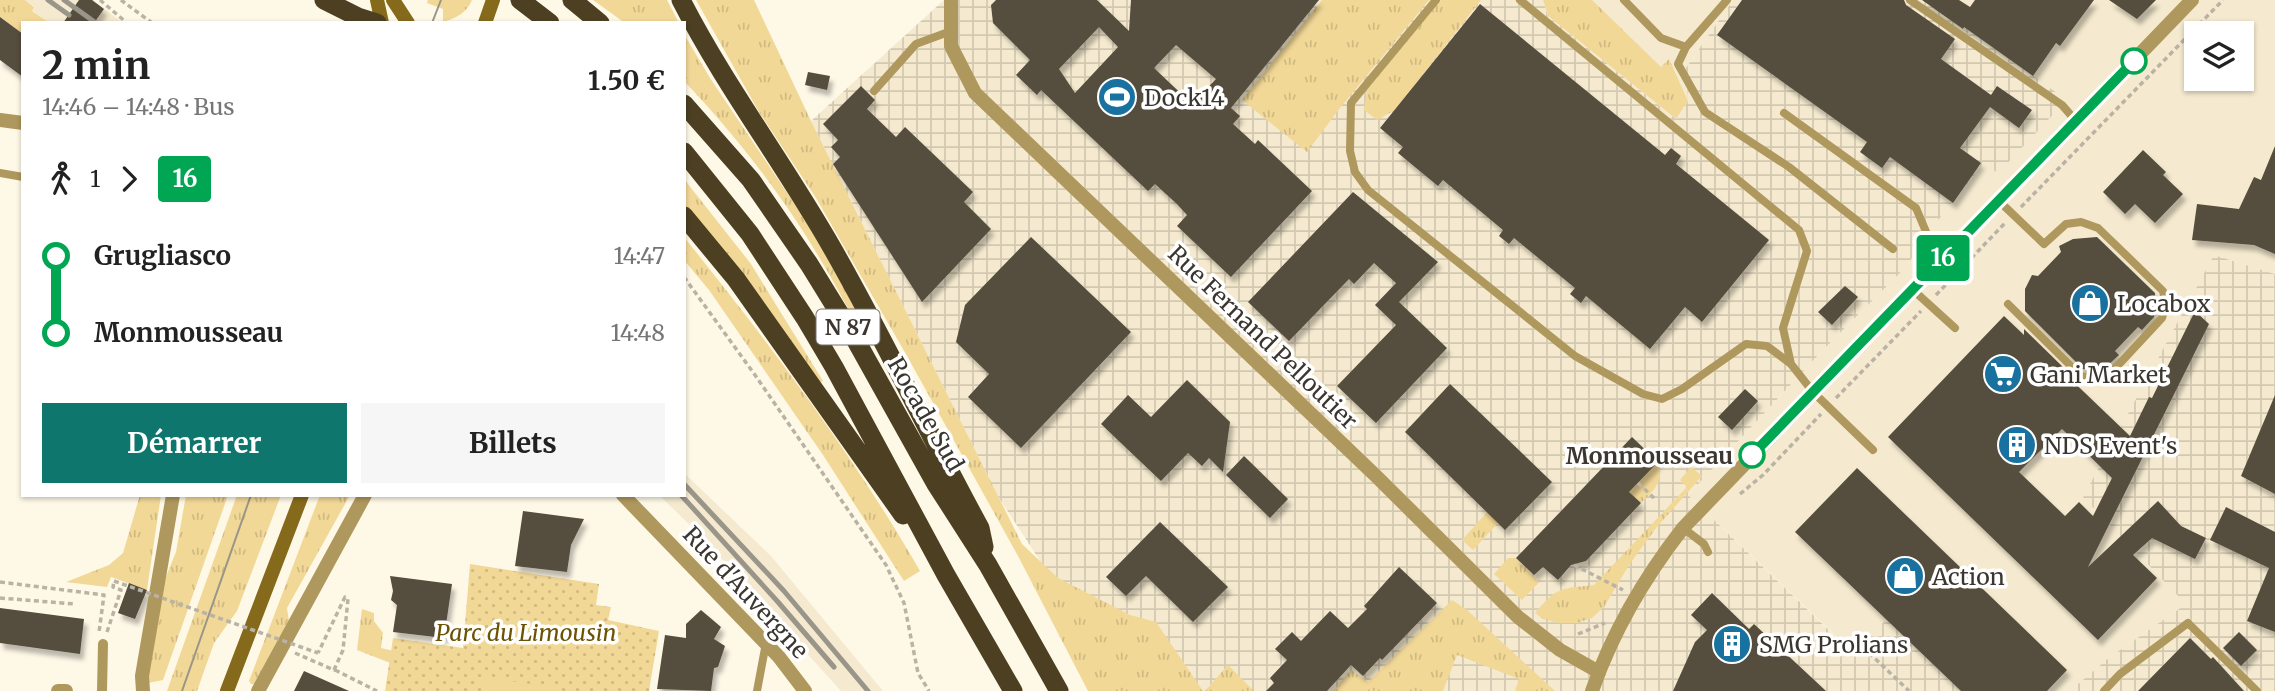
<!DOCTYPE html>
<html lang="fr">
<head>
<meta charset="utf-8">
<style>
  :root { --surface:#fff; --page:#f6f6f6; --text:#222; --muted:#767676; --accent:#0f766e }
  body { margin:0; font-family:Merriweather,serif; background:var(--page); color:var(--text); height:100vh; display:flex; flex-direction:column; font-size:26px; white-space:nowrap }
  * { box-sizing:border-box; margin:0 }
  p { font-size:23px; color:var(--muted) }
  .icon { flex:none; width:38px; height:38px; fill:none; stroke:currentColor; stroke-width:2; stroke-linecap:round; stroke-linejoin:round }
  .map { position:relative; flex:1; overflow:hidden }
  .details { position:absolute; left:21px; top:21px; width:665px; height:476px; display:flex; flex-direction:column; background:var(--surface); border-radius:0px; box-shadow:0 2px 5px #0004 }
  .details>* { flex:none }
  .badge { padding:0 14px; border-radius:5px; font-size:24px; line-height:46px }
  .fabs { position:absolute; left:2184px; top:21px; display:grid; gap:14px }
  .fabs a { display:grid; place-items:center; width:70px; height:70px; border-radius:0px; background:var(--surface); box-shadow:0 2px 5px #0004; font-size:35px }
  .map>.badge { position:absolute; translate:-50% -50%; box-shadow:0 0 0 4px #fff }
  .legs { display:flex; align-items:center; gap:10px; height:77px; padding:0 21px; font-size:23px }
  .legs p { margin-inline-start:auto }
  .headline { display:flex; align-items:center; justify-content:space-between; height:119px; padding:0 21px }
  h1 { font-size:38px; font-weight:700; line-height:52px }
  .cta { display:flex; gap:14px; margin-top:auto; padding:14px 21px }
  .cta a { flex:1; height:80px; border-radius:0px; background:var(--accent); color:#fff; font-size:28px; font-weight:700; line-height:80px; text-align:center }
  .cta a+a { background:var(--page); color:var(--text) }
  ul { padding:0 21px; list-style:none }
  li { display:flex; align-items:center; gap:24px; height:77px; font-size:26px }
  li i { display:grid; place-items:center; width:10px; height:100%; margin:0 9px; background:currentColor }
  li i::after { content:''; width:18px; height:18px; margin:-9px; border:5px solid; border-radius:50%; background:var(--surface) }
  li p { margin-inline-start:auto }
  li:first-child i { background:linear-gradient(#0000 50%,currentColor 0) }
  li:last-child i { background:linear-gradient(currentColor 50%,#0000 0) }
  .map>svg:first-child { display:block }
  .built { fill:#f5eacf; fill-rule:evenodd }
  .industrial { fill:url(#industrial-grid) }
  .grass { fill:url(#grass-tufts) }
  .park { fill:url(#park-dots) }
  .pitch { fill:#f2d897 }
  .building { fill:#554e3d; fill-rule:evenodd; filter:url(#shadow) }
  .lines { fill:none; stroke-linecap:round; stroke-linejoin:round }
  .path { stroke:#b8b3a5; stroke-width:3.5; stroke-dasharray:5 3.5; stroke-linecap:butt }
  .service { stroke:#af985d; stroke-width:8 }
  .pedestrian { stroke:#af985d; stroke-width:10 }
  .minor { stroke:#af985d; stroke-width:14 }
  .tertiary { stroke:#af985d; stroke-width:14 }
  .secondary { stroke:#856a1b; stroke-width:14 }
  .trunk { stroke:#4d4022; stroke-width:19 }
  .tram { stroke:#9a9589; stroke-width:2 }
  .rail { stroke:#9a9589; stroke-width:5 }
  .path-bridge { stroke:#b8b3a5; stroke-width:3.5; stroke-dasharray:5 3.5; stroke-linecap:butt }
  .line-1-casing { stroke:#fff; stroke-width:16 }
  .line-1 { stroke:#00a651; stroke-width:10 }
  .stop-1-dot { fill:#fff; stroke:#00a651; stroke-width:3.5 }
  .labels { text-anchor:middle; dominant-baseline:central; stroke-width:7; stroke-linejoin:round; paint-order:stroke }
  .shield { fill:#fff; stroke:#76736e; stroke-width:2 }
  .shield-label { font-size:21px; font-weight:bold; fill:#3b3730 }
  .poi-label { font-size:23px; fill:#3b3730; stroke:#fff; text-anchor:start }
  .street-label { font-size:23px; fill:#3b3730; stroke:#fff }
  .stop-label { font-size:23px; font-weight:bold; fill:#3b3730; stroke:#fff; text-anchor:end }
  .park-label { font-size:23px; font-style:italic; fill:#6c5304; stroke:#fff }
</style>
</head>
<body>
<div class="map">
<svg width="2275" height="691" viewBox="0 0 2275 691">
  <defs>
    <pattern id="industrial-grid" width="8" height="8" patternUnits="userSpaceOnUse" patternTransform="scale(1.75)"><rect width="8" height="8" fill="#f5eacf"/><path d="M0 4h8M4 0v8" fill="none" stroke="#d3c9b2"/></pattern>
    <pattern id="grass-tufts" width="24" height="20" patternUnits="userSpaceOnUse" patternTransform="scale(1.75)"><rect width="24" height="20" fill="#f2d897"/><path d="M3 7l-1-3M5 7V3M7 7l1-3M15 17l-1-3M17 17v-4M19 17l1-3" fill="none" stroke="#d0ba82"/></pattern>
    <pattern id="park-dots" width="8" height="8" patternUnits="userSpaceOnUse" patternTransform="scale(1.75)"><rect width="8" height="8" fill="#f2d897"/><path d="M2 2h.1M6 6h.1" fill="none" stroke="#d0ba82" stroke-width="1.8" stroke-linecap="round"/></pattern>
    <filter id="shadow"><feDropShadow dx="3.5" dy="6" stdDeviation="2" flood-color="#0004"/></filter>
  </defs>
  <rect width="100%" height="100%" fill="#fef8e7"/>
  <path class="built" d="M 25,0 L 93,0 L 123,23 L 50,23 L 31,10 L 34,6 Z
    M 1543,0 L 1733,0 L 1686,68 L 1688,101 Z
    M 1927,0 L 2275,0 L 2275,274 L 2214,255 L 2186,604 L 2106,660 L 2070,691 L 1961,691 L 1886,620 L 1856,655 L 1688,495 L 1822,351 L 1907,266 L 1927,234 L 1983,164 L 2056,93 ZM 2196,33 L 2242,33 L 2242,79 L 2196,79 Z
    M 684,473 L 771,556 L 883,691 L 841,691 L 699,534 L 659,495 L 684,495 Z"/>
  <path class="industrial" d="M 944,0 L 1543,0 L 1548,16 L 1676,119 L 1688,101 L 1686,68 L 1733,0 L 1927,0 L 2057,93 L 2062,105 L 1998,173 L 1983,164 L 1927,234 L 1907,266 L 1822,351 L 1688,495 L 1855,655 L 1886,619 L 1961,691 L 1125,691 L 999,498 L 811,121 Z
    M 2214,255 L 2275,274 L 2275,691 L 2070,691 L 2106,660 L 2186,604 L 2083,497 Z"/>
  <path class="grass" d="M 0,0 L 25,0 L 34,7 L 32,11 L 50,23 L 23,23 L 23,34 L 0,17 Z
    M 428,0 L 472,0 C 467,13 456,18 443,22 L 443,9 L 427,3 Z
    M 593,0 L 667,0 L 679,23 L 625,23 Z
    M 696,0 L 754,0 L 811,121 L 1022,544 L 1058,578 L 1130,615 L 1156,622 L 1203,691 L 1088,691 L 1018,556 L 907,356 L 816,198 L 759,112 Z
    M 1322,0 L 1429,0 L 1340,108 L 1307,152 L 1242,100 Z
    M 1441,0 L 1481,0 L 1395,110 L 1377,120 L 1364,110 L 1367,90 Z
    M 1543,0 L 1592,0 L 1661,67 L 1669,59 L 1688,101 L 1676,119 L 1548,16 Z
    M 684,34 L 710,78 L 802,215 L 863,318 L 855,322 C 808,230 755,156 684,81 Z
    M 684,179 L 751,264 L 823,381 L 819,383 L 684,208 Z
    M 684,237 C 769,343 852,453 920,571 L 904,581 L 823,455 L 709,290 L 684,260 Z
    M 1658,462 C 1665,481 1653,491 1641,503 L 1629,492 Z
    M 1691,467 L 1702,476 L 1656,528 L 1629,565 L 1604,607 L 1592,618 L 1577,623 L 1558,623 L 1543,619 L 1535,613 C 1558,586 1560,589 1594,585 L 1687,487 L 1680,480 Z
    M 140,495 L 161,495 L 147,590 L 111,577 L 107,587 L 66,582 L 109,565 L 123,553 Z
    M 186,495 L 228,495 L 163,680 L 148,683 L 148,668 L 165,579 L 176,552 Z
    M 237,495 L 281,495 L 237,611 L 214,643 L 197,691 L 167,691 Z
    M 320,495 L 350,495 L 287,608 L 289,621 L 254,684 L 251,684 L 249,681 Z
    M 1487,512 L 1498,523 L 1473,550 L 1462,540 Z
    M 1508,558 L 1516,558 L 1539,582 L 1522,600 L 1494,574 Z
    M 1452,600 L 1467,610 L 1555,691 L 1515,691 L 1519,679 L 1457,655 L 1443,691 L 1333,691 L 1351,670 L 1368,682 Z
    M 362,609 L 374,613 L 374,621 L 383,633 L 381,648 L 447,663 L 411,671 L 357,650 Z
    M 1228,665 L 1254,691 L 1205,691 Z"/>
  <path class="park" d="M 470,564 L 599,584 L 596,605 L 611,607 L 608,620 L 659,631 L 649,691 L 385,691 L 393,638 L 463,648 Z"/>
  <path class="pitch" d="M 485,678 L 553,687 L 553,691 L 484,691 Z"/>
  <path class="building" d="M 79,0 L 92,0 L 104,9 L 94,23 L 63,23 Z
    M 996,0 L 1097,0 L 1129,31 L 1131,0 L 1319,0 L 1231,108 L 1240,116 L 1233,124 L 1255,144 L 1258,140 L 1312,191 L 1231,277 L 1177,226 L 1187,215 L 1177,204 L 1155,184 L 1148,191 L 1041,90 L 1037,95 L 1016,75 L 1030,60 L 993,23 L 991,5 ZM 1099,27 L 1118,47 L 1075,93 L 1059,69 ZM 1176,45 L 1216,79 L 1192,104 L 1154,68 Z
    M 1742,0 L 1904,0 L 1906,5 L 1955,39 L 1941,59 L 1991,95 L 1997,86 L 2032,110 L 2019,128 L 1990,107 L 1960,148 L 1981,163 L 1953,203 L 1890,157 L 1882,168 L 1860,152 L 1867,142 L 1717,35 Z
    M 1922,0 L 1959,0 L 1970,7 L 1975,0 L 2094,0 L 2060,46 L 2056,43 L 2033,76 L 1964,27 L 1963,29 Z
    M 2109,0 L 2156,0 L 2137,19 Z
    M 1480,4 L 1665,155 L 1671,148 L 1681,156 L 1676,164 L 1769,240 L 1702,322 L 1685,307 L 1650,349 L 1586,296 L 1581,303 L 1570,294 L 1575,288 L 1514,238 L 1509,244 L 1499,236 L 1503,230 L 1443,180 L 1438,186 L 1398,153 L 1403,147 L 1380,128 Z
    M 0,17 L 23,34 L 23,77 L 0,60 Z
    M 808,72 L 830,76 L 827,90 L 805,85 Z
    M 861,86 L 875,100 L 867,109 L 896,137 L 905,127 L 973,192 L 964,202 L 991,229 L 922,302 L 833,164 L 840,157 L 831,147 L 838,140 L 823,124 Z
    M 2275,146 L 2275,254 L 2254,245 L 2192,240 L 2197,204 L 2239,209 L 2254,177 L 2261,180 Z
    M 2143,150 L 2166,172 L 2163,175 L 2183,194 L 2155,223 L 2135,204 L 2125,214 L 2103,192 Z
    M 1353,192 L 1438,262 L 1399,302 L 1447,348 L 1376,423 L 1337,386 L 1396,325 L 1375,305 L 1396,283 L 1374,263 L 1354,284 L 1349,279 L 1289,341 L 1248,302 Z
    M 1031,237 L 1131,332 L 1021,448 L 968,397 L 989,374 L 956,342 L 965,305 Z
    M 2097,237 L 2155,293 L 2154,317 L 2142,330 L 2138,327 L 2115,351 L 2119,355 L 2106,367 L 2083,369 L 2025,311 L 2025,289 L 2032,275 L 2038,276 L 2061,252 L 2059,246 L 2073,239 Z
    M 1845,286 L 1858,297 L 1832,325 L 1818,312 Z
    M 2195,311 L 2209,324 L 2088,567 L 2158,501 L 2181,526 L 2206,538 L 2195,559 L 2152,538 L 2133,555 L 2157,578 L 2098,640 L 1888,437 L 2004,316 L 2024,335 L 2024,329 L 2066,370 L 2061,370 L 2130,436 L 2149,397 L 2152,398 ZM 2062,429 L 2112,478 L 2093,516 L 2079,502 L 2065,516 L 2019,472 Z
    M 1187,380 L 1230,422 L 1223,472 L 1209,458 L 1202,466 L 1188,453 L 1161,481 L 1101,424 L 1128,395 L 1151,417 Z
    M 1450,384 L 1552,482 L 1505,530 L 1405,432 Z
    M 1745,389 L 1758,401 L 1732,430 L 1718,417 Z
    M 2275,395 L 2275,494 L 2241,476 Z
    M 1632,437 L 1658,462 L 1629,492 L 1641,503 L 1586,561 L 1571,565 L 1558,580 L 1543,567 L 1534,575 L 1516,558 Z
    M 1244,456 L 1288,499 L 1270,518 L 1226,475 Z
    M 1857,468 L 2067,670 L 2047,691 L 1961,691 L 1795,532 Z
    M 2226,507 L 2275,532 L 2275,632 L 2247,621 L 2269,568 L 2210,540 Z
    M 523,511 L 584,519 L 571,545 L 567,572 L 515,566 Z
    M 1160,522 L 1228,587 L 1193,622 L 1146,576 L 1126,596 L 1106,577 Z
    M 1399,567 L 1437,603 L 1382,660 L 1380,658 L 1363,676 L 1351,665 L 1327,691 L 1266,691 L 1274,683 L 1270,678 L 1287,660 L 1275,649 L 1292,632 L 1301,641 L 1330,611 L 1348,628 L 1367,609 L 1364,606 Z
    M 390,576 L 452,584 L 444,638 L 393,632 L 397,605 L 391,600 L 393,591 Z
    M 129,583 L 147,590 L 135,619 L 118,613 Z
    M 1712,593 L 1749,629 L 1754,624 L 1826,691 L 1673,691 L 1695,642 L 1707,630 L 1691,615 Z
    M 0,608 L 84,619 L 80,654 L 0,643 Z
    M 701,610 L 721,627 L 714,639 L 725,646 L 718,667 L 714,668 L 711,691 L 657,689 L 665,635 L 686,638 L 686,624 Z
    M 2239,632 L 2257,650 L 2241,666 L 2223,648 Z
    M 2190,638 L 2211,659 L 2213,657 L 2244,691 L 2138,691 Z
    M 304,671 L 349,691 L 294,691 Z"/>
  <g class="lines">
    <path class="path" d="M 100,0 L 127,23
      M 121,0 L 152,23
      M 2021,207 L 2223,0
      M 684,277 L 755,375 L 886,565 L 904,603 L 918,673 L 929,691
      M 1936,295 L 2006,222
      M 1836,398 L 1921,311
      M 1638,483 L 1655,499
      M 1740,494 L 1763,475 L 1821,414
      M 1574,565 L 1623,590
      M 0,582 L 104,595 L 99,632
      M 0,598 L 75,604
      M 107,632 L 121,590 L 113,587 L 114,581
      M 1578,634 L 1605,623
      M 1863,647 L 1909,691
      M 295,653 L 334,670 L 343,650 L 348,599 L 345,597 L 318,653
      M 335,670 L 377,691"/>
    <path class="service" d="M 1436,0 L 1351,103 L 1350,151 L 1355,172 L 1368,190 L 1575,356 L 1643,394 L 1662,399 L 1682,389 L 1746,344 L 1767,346 L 1791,364 L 1813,392 L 1873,450
      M 1520,0 L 1799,230 L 1807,251 L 1783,328 L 1791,364
      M 1624,0 L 1661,38 L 1686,47
      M 1727,0 L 1686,47 L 1678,64 L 1705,112 L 1789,167 L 1893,249
      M 1910,0 L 2062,105 L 2076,121
      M 874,91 L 916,44 L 951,31
      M 1784,113 L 1916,208 L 1927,234 L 1948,253
      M 0,173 L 23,177
      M 1999,201 L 2044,244 L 2066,224 L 2081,222 L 2098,228 L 2163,291 L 2166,306 L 2162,318 L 2109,375 L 2095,378 L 2081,376 L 2008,304
      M 1912,289 L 1955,328
      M 1683,528 L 1704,544 L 1708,552
      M 757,691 L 766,643
      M 2104,691 L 2120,674 L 2188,623 L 2257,691"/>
    <path class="pedestrian" d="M 102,691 L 103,644"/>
    <path class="minor" d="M 951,0 L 951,46 L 975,93 L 1376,476 L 1518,617 L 1560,650 L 1599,672
      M 0,120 L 23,123
      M 623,495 L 779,657 L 805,691
      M 58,691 L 66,691
      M 143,691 L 142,676 L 173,495
      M 258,691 L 365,495"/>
    <path class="tertiary" d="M 1592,691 C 1613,631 1644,578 1683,528 L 2192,0"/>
    <path class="secondary" d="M 377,0 L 382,23
      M 393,0 L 408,23
      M 485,23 L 493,0
      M 227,691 L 302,495"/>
    <path class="trunk" d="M 324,0 L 358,17 L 377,23
      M 520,0 L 550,23
      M 572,0 L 600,23
      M 681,0 C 725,86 783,162 831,246 C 884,338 929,435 980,528 L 984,547
      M 684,104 L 751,180 L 809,264 L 854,337 L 936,484 L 988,565 L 1059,691
      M 684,152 L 750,234 L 805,318 L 834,367 L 946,575 L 1013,691
      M 684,216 L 736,279 L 903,515"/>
    <path class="tram" d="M 432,23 L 441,0
      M 182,691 L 251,495"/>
    <path class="rail" d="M 48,0 L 69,15
      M 64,0 L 96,23
      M 684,484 L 784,591 L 868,691
      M 681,495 L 778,602 L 834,667"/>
    <path class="path-bridge" d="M 114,581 L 318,653"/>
  </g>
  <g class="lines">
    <defs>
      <path id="line-1" d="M 1752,455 L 2134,61"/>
    </defs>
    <use href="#line-1" class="line-1-casing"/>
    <use href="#line-1" class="line-1"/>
  </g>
  <defs>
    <symbol id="stadium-disc" viewBox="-11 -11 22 22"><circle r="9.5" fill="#1971a0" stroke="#fff"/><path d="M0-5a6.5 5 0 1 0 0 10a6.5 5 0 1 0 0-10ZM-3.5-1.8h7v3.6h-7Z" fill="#fff"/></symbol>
    <symbol id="shop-disc" viewBox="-11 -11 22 22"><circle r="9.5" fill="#1971a0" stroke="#fff"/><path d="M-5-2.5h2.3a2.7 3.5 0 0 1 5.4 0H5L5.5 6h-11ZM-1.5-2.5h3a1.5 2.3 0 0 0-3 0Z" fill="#fff"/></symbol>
    <symbol id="supermarket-disc" viewBox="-11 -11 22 22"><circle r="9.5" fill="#1971a0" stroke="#fff"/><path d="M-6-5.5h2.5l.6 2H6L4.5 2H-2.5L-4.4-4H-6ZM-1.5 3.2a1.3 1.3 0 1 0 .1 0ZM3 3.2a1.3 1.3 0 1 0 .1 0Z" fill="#fff"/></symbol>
    <symbol id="building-disc" viewBox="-11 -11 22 22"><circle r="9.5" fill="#1971a0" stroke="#fff"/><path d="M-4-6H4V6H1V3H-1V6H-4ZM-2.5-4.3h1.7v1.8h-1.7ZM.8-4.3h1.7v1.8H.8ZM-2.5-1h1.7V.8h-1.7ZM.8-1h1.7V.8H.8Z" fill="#fff"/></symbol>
  </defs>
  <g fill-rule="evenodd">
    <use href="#stadium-disc" x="1095" y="75" width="44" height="44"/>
    <use href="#shop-disc" x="2068" y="281" width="44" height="44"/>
    <use href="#supermarket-disc" x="1981" y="352" width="44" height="44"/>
    <use href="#building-disc" x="1995" y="423" width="44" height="44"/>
    <use href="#shop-disc" x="1883" y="554" width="44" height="44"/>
    <use href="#building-disc" x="1710" y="622" width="44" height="44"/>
  </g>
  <g class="stop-1-dot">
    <circle cx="2134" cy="61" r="12"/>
    <circle cx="1752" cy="455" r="12"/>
  </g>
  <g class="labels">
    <rect class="shield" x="816.5" y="309.5" width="63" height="35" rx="5"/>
    <g class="shield-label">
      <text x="848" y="327">N 87</text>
    </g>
    <g class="poi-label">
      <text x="1144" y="97">Dock14</text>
      <text x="2117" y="303">Locabox</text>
      <text x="2030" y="374">Gani Market</text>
      <text x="2044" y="445">NDS Event's</text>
      <text x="1932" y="576">Action</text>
      <text x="1759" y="644">SMG Prolians</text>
    </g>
    <g class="street-label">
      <text transform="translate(1263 337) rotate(44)">Rue Fernand Pelloutier</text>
      <text transform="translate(926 414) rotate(60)">Rocade Sud</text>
      <text transform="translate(746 592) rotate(47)">Rue d'Auvergne</text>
    </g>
    <g class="stop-label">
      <text x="1733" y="455">Monmousseau</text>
    </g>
    <g class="park-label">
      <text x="526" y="632">Parc du Limousin</text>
    </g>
  </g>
</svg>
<div class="fabs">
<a><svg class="icon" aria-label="layers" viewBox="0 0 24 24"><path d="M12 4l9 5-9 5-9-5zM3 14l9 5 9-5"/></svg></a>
</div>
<b class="badge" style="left:1943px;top:258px;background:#00a651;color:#fff">16</b>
<section class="details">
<div class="headline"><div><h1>2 min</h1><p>14:46 – 14:48 · Bus</p></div><b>1.50 €</b></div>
<div class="legs"><svg class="icon" aria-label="walk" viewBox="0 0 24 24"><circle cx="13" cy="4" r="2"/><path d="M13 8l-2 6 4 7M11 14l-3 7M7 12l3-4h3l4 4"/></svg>1<svg class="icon" aria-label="forward" viewBox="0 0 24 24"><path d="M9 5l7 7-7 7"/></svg><b class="badge" style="background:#00a651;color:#fff">16</b></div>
<ul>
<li><i style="color:#00a651"></i><b>Grugliasco</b><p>14:47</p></li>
<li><i style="color:#00a651"></i><b>Monmousseau</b><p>14:48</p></li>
</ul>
<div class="cta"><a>Démarrer</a><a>Billets</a></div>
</section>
</div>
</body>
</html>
